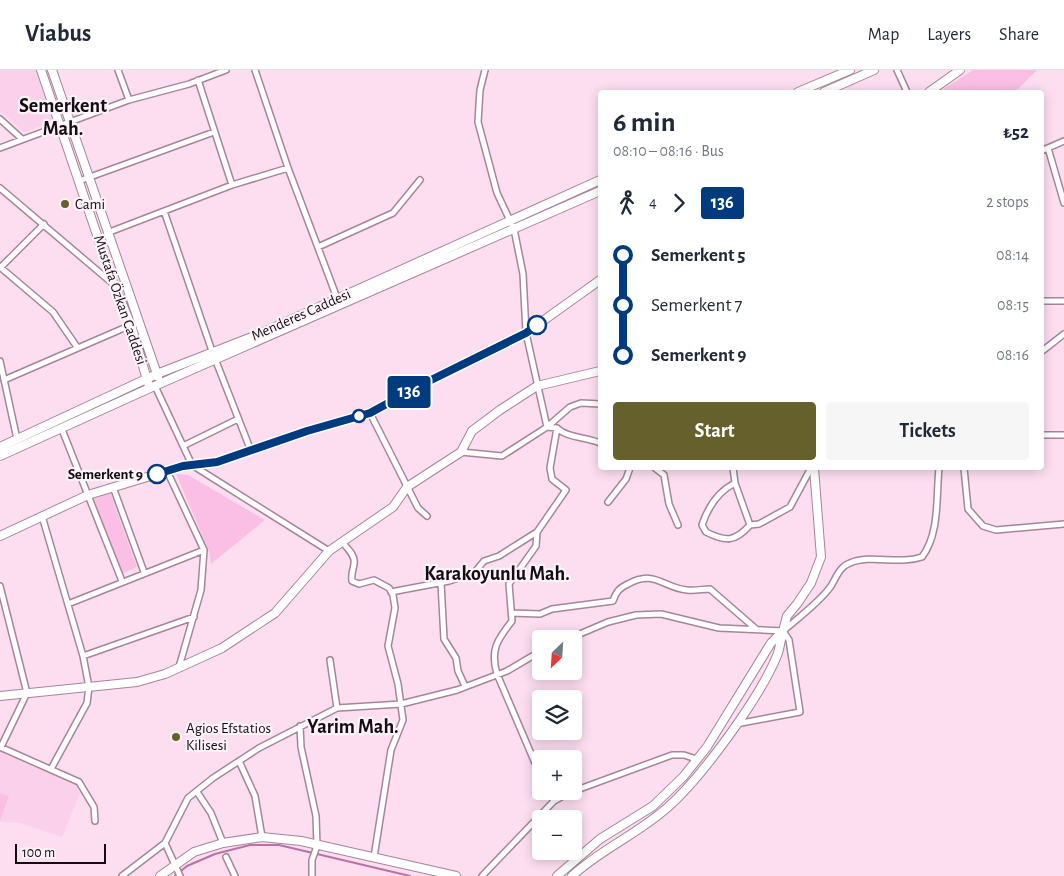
<!DOCTYPE html>
<html lang="en">
<head>
<meta charset="utf-8">
<style>
  :root { --surface:#fff; --page:#f6f6f7; --text:#1f2937; --muted:#747a83; --line:#e0e1e3; --accent:#66602d }
  body { margin:0; font-family:"Alegreya Sans",sans-serif; background:var(--page); color:var(--text); height:100vh; display:flex; flex-direction:column; font-size:19px; white-space:nowrap }
  * { box-sizing:border-box; margin:0 }
  p { font-size:16px; color:var(--muted) }
  .icon { flex:none; width:28px; height:28px; fill:none; stroke:currentColor; stroke-width:2; stroke-linecap:round; stroke-linejoin:round }
  .map { position:relative; flex:1; overflow:hidden }
  .panel { position:absolute; left:598px; top:20px; width:446px; height:380px; display:flex; flex-direction:column; background:var(--surface); border-radius:5px; box-shadow:0 2px 12px #0003 }
  .panel>* { flex:none }
  .badge { padding:0 10px; border-radius:4px; font-size:18px; line-height:32px }
  .needle { width:32px; rotate:205deg }
  .tools { position:absolute; left:532px; top:560px; display:grid; gap:10px }
  .tools a { display:grid; place-items:center; width:50px; height:50px; border-radius:5px; background:var(--surface); box-shadow:0 2px 12px #0003; font-size:25px }
  .scale { position:absolute; left:15px; bottom:12px; width:91px; box-sizing:border-box; padding-left:5px; border:2px solid #170b13; border-top:0; font-size:14px; line-height:18px; white-space:nowrap; color:#170b13; -webkit-text-stroke:4px #faf3f7; paint-order:stroke }
  .map>.badge { position:absolute; translate:-50% -50%; box-shadow:0 0 0 2px #fff }
  .legs { display:flex; align-items:center; gap:8px; height:55px; padding:0 15px; font-size:16px }
  .legs p { margin-inline-start:auto }
  .head { display:flex; align-items:center; justify-content:space-between; height:85px; padding:0 15px }
  h1 { font-size:28px; font-weight:700; line-height:38px }
  .primary-button { display:flex; gap:10px; margin-top:auto; padding:10px 15px }
  .primary-button a { flex:1; height:58px; border-radius:5px; background:var(--accent); color:#fff; font-size:20px; font-weight:700; line-height:58px; text-align:center }
  .primary-button a+a { background:var(--page); color:var(--text) }
  ul { padding:0 15px; list-style:none }
  li { display:flex; align-items:center; gap:18px; height:50px; font-size:19px }
  li i { display:grid; place-items:center; width:8px; height:100%; margin:0 6px; background:currentColor }
  li i::after { content:''; width:12px; height:12px; margin:-6px; border:4px solid; border-radius:50%; background:var(--surface) }
  li p { margin-inline-start:auto }
  li:first-child i { background:linear-gradient(#0000 50%,currentColor 0) }
  li:last-child i { background:linear-gradient(currentColor 50%,#0000 0) }
  header { display:flex; align-items:center; gap:30px; box-sizing:border-box; height:70px; padding:0 25px; background:var(--surface); border-bottom:1px solid var(--line) }
  header strong { font-size:24px }
  nav { display:flex; gap:28px; margin-inline-start:auto; font-size:18px }
  .map>svg:first-child { display:block }
  .built { fill:#fbd0eb }
  .green { fill:#fbbfe5 }
  .lines { fill:none; stroke-linecap:round; stroke-linejoin:round }
  .stream { stroke:#bc70a3; stroke-width:2 }
  .street-casing { stroke:#a68599; stroke-width:8 }
  .secondary-casing { stroke:#a68599; stroke-width:10 }
  .street { stroke:#fff; stroke-width:5 }
  .secondary { stroke:#fff; stroke-width:8 }
  .line-1-casing { stroke:#fff; stroke-width:11 }
  .line-1 { stroke:#003b80; stroke-width:8 }
  .poi-dot { fill:#66602d; stroke:#faf3f7; stroke-width:2 }
  .stop-1-dot { fill:#fff; stroke:#003b80; stroke-width:2.5 }
  .labels { text-anchor:middle; dominant-baseline:central; stroke-width:4.5; stroke-linejoin:round; paint-order:stroke }
  .poi-label { font-size:15px; fill:#170b13; stroke:#faf3f7; text-anchor:start }
  .street-label { font-size:15px; fill:#170b13; stroke:#faf3f7 }
  .stop-label { font-size:15px; font-weight:bold; fill:#170b13; stroke:#faf3f7; text-anchor:end }
  .district-label { font-size:20px; font-weight:bold; fill:#170b13; stroke:#faf3f7 }
</style>
</head>
<body>
<header>
<strong>Viabus</strong>
<nav><a>Map</a><a>Layers</a><a>Share</a></nav>
</header>
<div class="map">
<svg width="1064" height="806" viewBox="0 0 1064 806">
  <rect width="100%" height="100%" fill="#fcdef0"/>
  <path class="built" d="M 0,0 L 44,0 L 60,49 L 24,62 L 0,41 Z
    M 0,679 L 77,710 L 80,723 L 62,767 L 20,753 L 0,752 Z"/>
  <path class="green" d="M 973,0 L 1037,0 L 1015,22 L 939,22 Z
    M 176,404 L 188,405 L 265,450 L 211,494 L 209,481 Z
    M 110,422 L 137,497 L 122,504 L 94,429 Z
    M 0,723 L 9,726 L 0,751 Z"/>
  <g class="lines">
    <path class="stream" d="M 175,806 L 187,796 L 215,784 L 250,775 L 279,775 L 410,806"/>
    <defs>
      <path id="street" d="M 118,0 L 129,30
        M 255,0 L 288,98 L 337,228
        M 485,0 L 480,20 L 478,52 L 497,123 L 514,159 L 523,204 L 526,263 L 547,357 L 557,358 C 567,368 587,367 600,373
        M 897,0 L 907,22
        M 198,10 L 232,115
        M 0,49 L 22,69
        M 0,78 L 129,30 L 189,14 L 226,0
        M 1048,78 L 1064,133
        M 1041,81 L 1064,71
        M 79,111 L 214,62
        M 0,118 L 112,213
        M 164,141 L 212,281 L 251,381
        M 107,163 L 232,115 L 288,98
        M 318,177 L 393,143 L 420,110
        M 0,197 L 53,242 L 77,277
        M 1,197 L 44,154
        M 1041,231 L 1064,231
        M 1041,282 L 1064,264
        M 0,291 L 17,369
        M 4,310 L 131,255
        M 155,316 L 192,395 L 329,481
        M 370,343 L 418,438 L 427,446
        M 61,357 L 122,511
        M 1041,365 L 1064,365
        M 183,376 L 238,349
        M 461,382 L 502,386 L 547,357 L 570,337 L 581,333 L 600,334
        M 655,398 L 664,405 L 669,434 L 678,455
        M 733,398 L 735,413 L 750,455 L 759,454 L 790,437 L 811,398
        M 964,398 L 968,439 L 983,456 L 996,460 L 1064,454
        M 167,401 L 204,480 L 201,520 L 179,597
        M 735,413 C 719,421 708,437 702,455 L 706,462 C 726,472 735,472 750,455
        M 113,417 L 144,502
        M 608,432 L 626,409 L 630,398
        M 42,446 L 83,586 L 89,617 L 87,633 L 51,699
        M 537,462 L 536,476 L 509,514 L 512,551 C 497,570 490,580 497,604 L 541,707
        M 342,472 C 347,478 356,486 354,494 C 353,501 351,503 352,511 L 359,514 L 374,510 L 389,518 L 393,525 L 395,538 L 388,576 L 398,614 L 403,650 L 391,680 L 374,787
        M 441,513 L 444,569 L 456,588 L 458,601 L 465,616
        M 0,516 L 27,623 L 1,677
        M 391,522 L 449,511 L 474,503 L 484,491 L 499,486 L 537,462 L 566,420 L 552,409 L 550,398 L 557,358
        M 68,534 L 204,480
        M 512,543 L 540,544 L 552,539 L 613,531 C 616,522 619,518 628,514 C 655,499 663,518 687,520 C 695,521 703,519 710,519 L 756,559
        M 568,569 L 608,552 L 636,545 L 661,544 L 719,558 L 783,561 C 797,549 821,531 831,516 C 836,508 840,496 850,493 C 871,484 898,495 922,487 C 940,463 936,427 939,398
        M 83,586 L 194,547
        M 330,590 L 337,638
        M 736,654 L 800,642 L 789,570 L 783,561
        M 300,656 L 301,677 L 316,746 L 317,776 L 312,790 L 312,806
        M 0,677 L 79,712 L 94,737 L 95,751
        M 239,691 L 255,726 L 262,767
        M 574,721 L 672,685 L 684,685 L 696,689
        M 197,722 L 211,743 L 223,773
        M 554,731 L 572,721
        M 165,773 L 180,806
        M 226,787 L 235,806
        M 122,806 L 165,773 L 188,728 L 213,708 L 259,678 L 337,638 L 401,634 L 457,620 L 507,601 L 541,581
        M 482,806 L 554,731 L 548,721"/>
      <path id="secondary" d="M 41,0 L 114,215 L 131,255 L 148,313
        M 52,0 L 158,307
        M 798,22 L 850,0
        M 824,22 L 874,0
        M 929,22 L 960,0
        M 0,377 L 157,304 L 257,265 L 600,110
        M 0,386 L 150,318 L 600,121
        M 0,466 L 88,425 L 183,396 L 217,392 L 307,361 L 370,343 L 427,312 L 526,263 L 600,210
        M 783,561 L 787,546 L 797,534 L 811,513 L 821,487 L 814,398
        M 0,626 L 137,612 L 165,604 L 222,578 L 275,543 L 329,481 L 393,437 L 407,417 L 461,382 L 472,361 L 500,340 L 537,316 L 600,301
        M 160,806 L 194,782 L 223,773 L 262,767 L 301,771 L 456,806
        M 557,806 L 600,769 L 653,736 L 683,707 L 707,677 L 771,573 L 783,561 C 781,568 780,576 778,583 C 762,625 702,707 668,737 C 638,764 601,779 572,806"/>
    </defs>
    <use href="#street" class="street-casing"/>
    <use href="#secondary" class="secondary-casing"/>
    <use href="#street" class="street"/>
    <use href="#secondary" class="secondary"/>
  </g>
  <g class="lines">
    <defs>
      <path id="line-1" d="M 157,404 L 183,396 L 217,392 L 307,361 L 370,343 L 427,312 L 526,263 L 537,255"/>
    </defs>
    <use href="#line-1" class="line-1-casing"/>
    <use href="#line-1" class="line-1"/>
  </g>
  <g class="poi-dot">
    <circle cx="65" cy="134" r="5"/>
    <circle cx="176" cy="667" r="5"/>
  </g>
  <g class="stop-1-dot">
    <circle cx="537" cy="255" r="9"/>
    <circle cx="359" cy="346" r="6"/>
    <circle cx="157" cy="404" r="9"/>
  </g>
  <g class="labels">
    <g class="poi-label">
      <text x="75" y="134">Cami</text>
      <text x="186" y="658">Agios Efstatios<tspan x="186" dy="17">Kilisesi</tspan></text>
    </g>
    <g class="street-label">
      <text transform="translate(120 230) rotate(71)">Mustafa Özkan Caddesi</text>
      <text transform="translate(301 245) rotate(-24)">Menderes Caddesi</text>
    </g>
    <g class="stop-label">
      <text x="143" y="404">Semerkent 9</text>
    </g>
    <g class="district-label">
      <text x="63" y="36">Semerkent<tspan x="63" dy="23">Mah.</tspan></text>
      <text x="497" y="504">Karakoyunlu Mah.</text>
      <text x="353" y="657">Yarim Mah.</text>
    </g>
  </g>
</svg>
<div class="tools">
<a><svg class="needle" viewBox="-14 -14 28 28"><path d="M0-13l5 13h-10z" fill="#e53935"/><path d="M0 13l5-13h-10z" fill="#747a83"/></svg></a>
<a><svg class="icon" aria-label="layers" viewBox="0 0 24 24"><path d="M12 4l9 5-9 5-9-5zM3 14l9 5 9-5"/></svg></a>
<a>+</a>
<a>−</a>
</div>
<div class="scale">100 m</div>
<b class="badge" style="left:409px;top:322px;background:#003b80;color:#fff">136</b>
<section class="panel">
<div class="head"><div><h1>6 min</h1><p>08:10 – 08:16 · Bus</p></div><b>₺52</b></div>
<div class="legs"><svg class="icon" aria-label="walk" viewBox="0 0 24 24"><circle cx="13" cy="4" r="2"/><path d="M13 8l-2 6 4 7M11 14l-3 7M7 12l3-4h3l4 4"/></svg>4<svg class="icon" aria-label="forward" viewBox="0 0 24 24"><path d="M9 5l7 7-7 7"/></svg><b class="badge" style="background:#003b80;color:#fff">136</b><p>2 stops</p></div>
<ul>
<li><i style="color:#003b80"></i><b>Semerkent 5</b><p>08:14</p></li>
<li><i style="color:#003b80"></i><span>Semerkent 7</span><p>08:15</p></li>
<li><i style="color:#003b80"></i><b>Semerkent 9</b><p>08:16</p></li>
</ul>
<div class="primary-button"><a>Start</a><a>Tickets</a></div>
</section>
</div>
</body>
</html>
